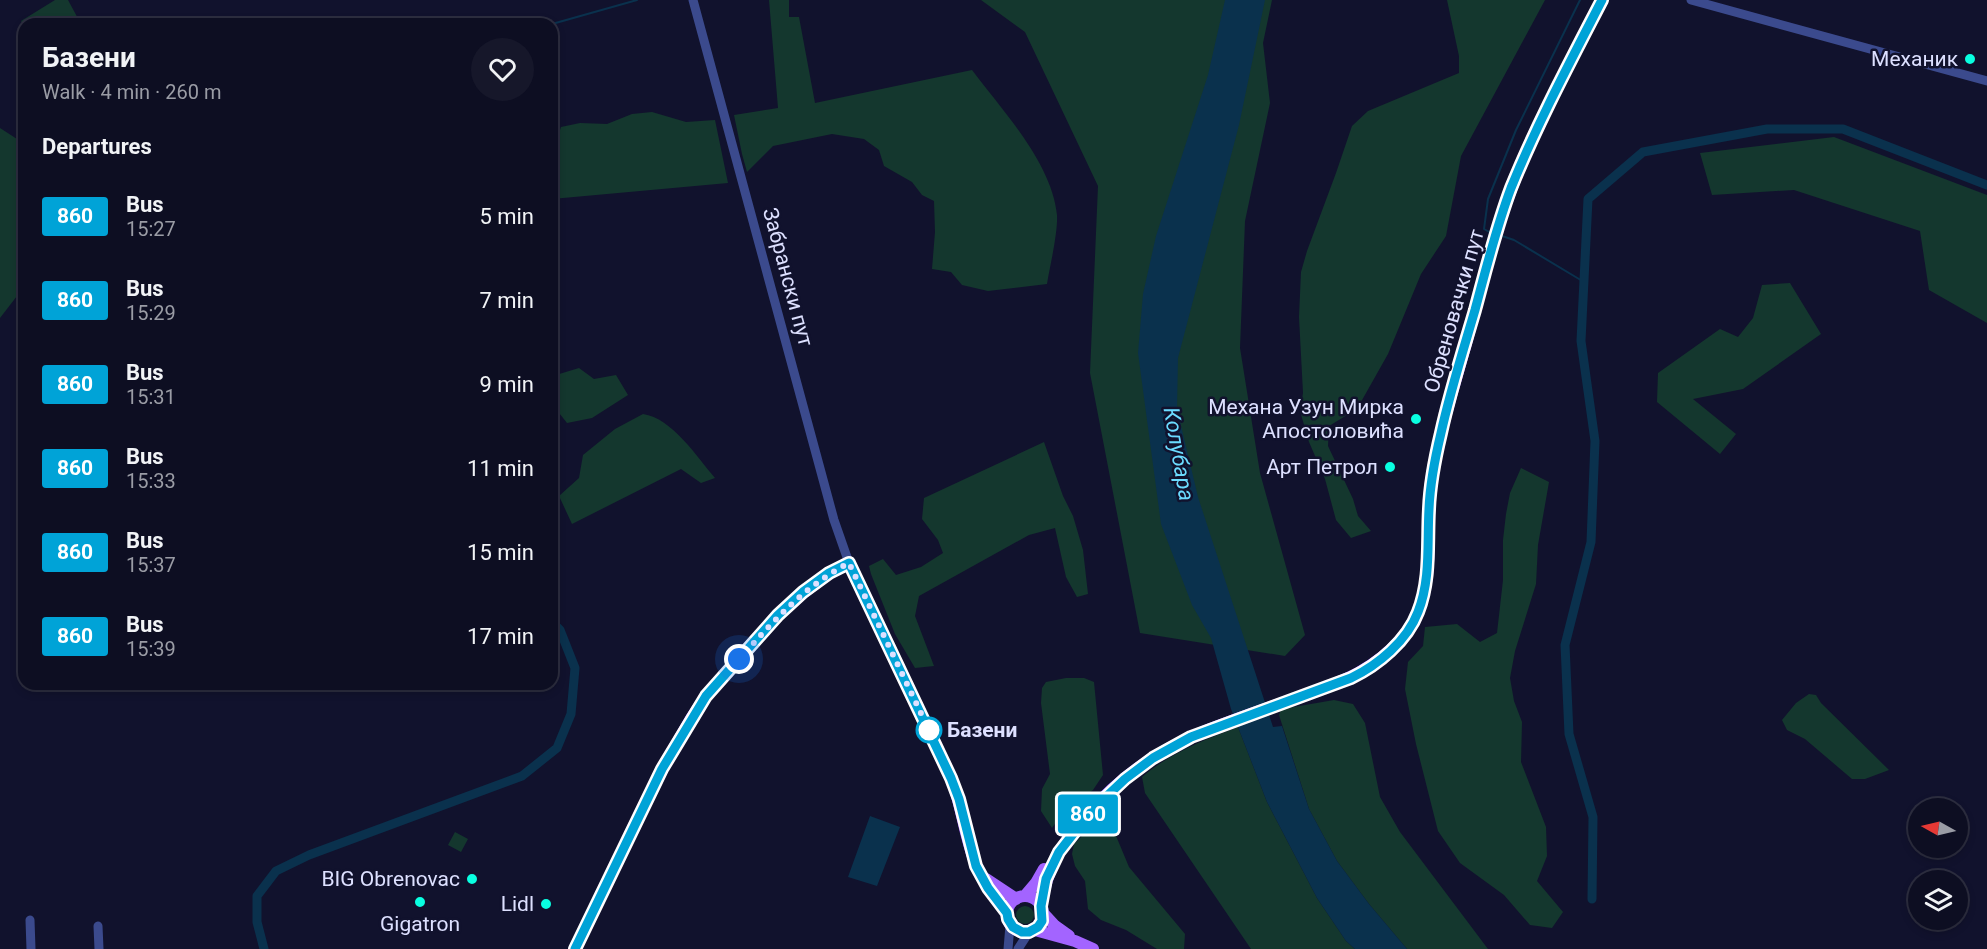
<!DOCTYPE html>
<html lang="en">
<head>
<meta charset="utf-8">
<style>
  :root { --surface:#0d0e22; --page:#16172a; --text:#f1f3f6; --muted:#9a9ca5; --line:#2d2e40 }
  body { margin:0; font-family:Roboto,sans-serif; background:var(--page); color:var(--text); height:100vh; display:flex; flex-direction:column; font-size:22px; white-space:nowrap }
  * { box-sizing:border-box; margin:0 }
  p { font-size:20px; color:var(--muted) }
  .icon { flex:none; width:33px; height:33px; fill:none; stroke:currentColor; stroke-width:2; stroke-linecap:round; stroke-linejoin:round }
  .map { position:relative; flex:1; overflow:hidden }
  .sheet { position:absolute; left:18px; top:18px; width:540px; height:672px; display:flex; flex-direction:column; background:var(--surface); border-radius:18px; box-shadow:0 3px 9px #0003,0 0 0 2px var(--line) }
  .sheet>* { flex:none }
  .badge { padding:0 12px; border-radius:4px; font-size:21px; line-height:39px }
  .needle { width:39px; rotate:278deg }
  .tools { position:absolute; left:1908px; top:798px; display:grid; gap:12px }
  .tools a { display:grid; place-items:center; width:60px; height:60px; border-radius:50%; background:var(--surface); box-shadow:0 3px 9px #0003,0 0 0 2px var(--line); font-size:30px }
  .you { position:absolute; width:30px; height:30px; margin:-15px; border:4px solid #fff; border-radius:50%; background:#1a73e8; box-shadow:0 0 0 9px #1a73e833 }
  .map>.badge { position:absolute; translate:-50% -50%; box-shadow:0 0 0 3px #fff }
  h2 { padding:0 24px; font-size:22px; line-height:54px }
  .round { display:grid; place-items:center; flex:none; width:63px; height:63px; border-radius:32px; background:var(--page) }
  .overview { display:flex; align-items:center; justify-content:space-between; height:102px; padding:0 24px }
  h1 { font-size:28px; font-weight:700; line-height:45px }
  ul { padding:0; list-style:none }
  li { display:flex; align-items:center; gap:18px; height:84px; padding:0 24px }
  li div { flex:1 }
  li b { display:block; font-size:22px }
  li em { font-style:normal }
  li .badge { min-width:66px; font-weight:700; text-align:center }
  .map>svg:first-child { display:block }
  .green { fill:#14372e }
  .water { fill:#0a314d }
  .lines { fill:none; stroke-linecap:round; stroke-linejoin:round }
  .stream { stroke:#0a314d; stroke-width:2 }
  .canal { stroke:#0a314d; stroke-width:9 }
  .minor { stroke:#3b4a8d; stroke-width:9 }
  .major { stroke:#a364ff; stroke-width:12 }
  .line-casing { stroke:#fff; stroke-width:14 }
  .line { stroke:#00a3d7; stroke-width:9 }
  .walk { stroke:#dde0ff; stroke-width:6; stroke-dasharray:0 10.8 }
  .poi-dot { fill:#09ffe1; stroke:#11122d; stroke-width:2 }
  .stop-dot { fill:#fff; stroke:#00a3d7; stroke-width:3 }
  .labels { text-anchor:middle; dominant-baseline:central; stroke-width:5; stroke-linejoin:round; paint-order:stroke }
  .poi-label { font-size:21px; fill:#dde0ff; stroke:#11122d; text-anchor:end }
  .street-label { font-size:21px; fill:#dde0ff; stroke:#11122d }
  .stop-label { font-size:21px; font-weight:bold; fill:#dde0ff; stroke:#11122d; text-anchor:start }
  .water-label { font-size:22px; font-style:italic; fill:#6bdbff; stroke:#11122d }
</style>
</head>
<body>
<div class="map">
<svg width="1987" height="949" viewBox="0 0 1987 949">
  <rect width="100%" height="100%" fill="#11122d"/>
  <path class="green" d="M 55,0 L 68,0 L 81,24 L 24,24 L 24,26 L 21,21 Z
    M 769,0 L 789,0 L 789,17 L 799,17 L 815,103 L 972,70 C 1002,110 1052,163 1057,215 C 1058,232 1050,266 1047,284 L 988,291 L 962,285 L 951,272 L 932,269 L 935,232 L 934,201 L 922,195 L 912,182 L 884,166 L 879,150 L 864,139 L 832,134 L 773,146 L 747,172 L 742,154 L 734,115 L 778,108 Z
    M 981,0 L 1272,0 L 1263,43 L 1270,103 L 1245,221 L 1240,348 L 1260,473 L 1305,635 L 1285,656 L 1140,633 L 1090,373 L 1098,186 L 1025,32 Z
    M 1447,0 L 1545,0 L 1461,156 L 1446,236 L 1421,274 L 1388,354 L 1357,409 L 1329,426 L 1328,446 L 1353,499 L 1358,516 L 1371,531 L 1351,538 L 1336,520 L 1325,479 L 1309,442 L 1300,411 L 1303,393 L 1299,317 L 1301,272 L 1307,251 L 1336,173 L 1352,126 L 1368,111 L 1459,73 L 1459,56 Z
    M 652,112 L 686,122 L 715,120 L 728,183 L 552,199 L 552,155 L 561,127 L 580,123 L 607,124 L 632,114 Z
    M 0,128 L 17,139 L 24,166 L 24,290 L 17,296 L 0,318 Z
    M 1834,137 L 1987,195 L 1987,323 L 1929,290 L 1920,231 L 1794,190 L 1712,195 L 1700,153 Z
    M 1790,283 L 1821,334 L 1743,389 L 1693,399 L 1736,434 L 1720,454 L 1657,402 L 1658,373 L 1720,329 L 1738,337 L 1753,318 L 1762,285 Z
    M 579,368 L 594,379 L 616,375 L 628,395 L 592,418 L 567,423 L 552,404 L 556,375 Z
    M 643,414 C 672,418 697,457 715,478 L 701,483 L 681,469 L 572,524 L 559,496 L 579,478 L 583,455 L 615,429 Z
    M 1044,442 L 1063,496 L 1073,516 L 1083,550 L 1088,594 L 1077,597 L 1066,577 L 1055,528 L 1029,535 L 919,596 L 915,616 L 934,666 L 915,668 L 895,634 L 871,574 L 869,566 L 883,559 L 896,575 L 921,567 L 943,553 L 938,540 L 922,519 L 924,498 Z
    M 1521,468 L 1549,482 L 1538,545 L 1536,584 L 1515,651 L 1510,678 L 1514,701 L 1522,722 L 1521,762 L 1546,827 L 1547,856 L 1537,881 L 1563,912 L 1552,928 L 1530,925 L 1504,895 L 1460,863 L 1438,831 L 1416,744 L 1405,689 L 1408,662 L 1423,646 L 1425,627 L 1457,624 L 1480,642 L 1497,633 L 1503,580 L 1503,540 L 1506,514 L 1510,493 Z
    M 1066,678 L 1084,678 L 1094,682 L 1103,775 L 1093,790 L 1064,811 L 1052,828 L 1041,811 L 1042,789 L 1050,774 L 1041,703 L 1042,688 L 1046,682 Z
    M 1809,694 L 1816,695 L 1821,703 L 1889,770 L 1865,779 L 1852,779 L 1805,739 L 1787,730 L 1782,720 L 1796,703 Z
    M 1334,700 L 1353,704 L 1365,723 L 1380,797 L 1400,832 L 1488,949 L 1407,949 L 1369,904 L 1337,861 L 1309,809 L 1279,715 L 1281,710 L 1288,708 Z
    M 1238,727 L 1267,802 L 1317,898 L 1346,941 L 1355,949 L 1251,949 L 1145,793 L 1142,777 C 1170,753 1204,740 1238,727 Z
    M 1101,819 L 1109,819 L 1129,867 L 1185,934 L 1184,949 L 1157,949 L 1126,930 L 1101,920 L 1088,909 L 1085,881 L 1075,866 L 1072,854 L 1074,844 L 1095,823 Z
    M 455,832 L 468,839 L 461,852 L 448,845 Z
    M1016 915a9 9 0 1 1 18 0a9 9 0 1 1-18 0Z"/>
  <path class="water" d="M 1225,0 L 1265,0 L 1239,125 L 1178,358 L 1177,409 L 1198,497 L 1273,727 L 1282,726 L 1309,809 L 1337,861 L 1369,904 L 1407,949 L 1355,949 L 1346,941 L 1317,898 L 1267,802 L 1231,709 L 1211,638 L 1192,605 L 1161,524 L 1138,353 L 1143,294 L 1156,236 L 1208,75 Z
    M 870,816 L 900,827 L 877,886 L 848,877 Z"/>
  <g class="lines">
    <path class="stream" d="M 552,24 L 637,0
      M 1491,233 L 1484,229 L 1488,199 L 1516,130 L 1580,0
      M 1499,235 L 1514,240 L 1584,282"/>
    <path class="canal" d="M 1592,899 L 1593,817 L 1569,734 L 1565,645 L 1591,542 L 1595,441 L 1581,341 L 1588,199 L 1643,152 L 1767,129 L 1843,129 L 1987,185
      M 264,949 L 257,922 L 257,896 L 276,871 L 309,855 L 522,776 L 557,748 L 571,714 L 575,668 L 560,630 L 552,622"/>
    <path class="minor" d="M 693,0 L 834,520 L 849,563
      M 1691,0 L 1987,81
      M 30,920 L 31,949
      M 98,926 L 99,949
      M 1008,949 L 1010,925
      M 1018,949 L 1029,932"/>
    <path class="major" d="M 986,879 L 1016,899
      M 1025,896 L 1036,883 L 1044,869
      M1007 914a18 18 0 1 1 36 0a18 18 0 1 1-36 0Z
      M 1041,906 C 1047,867 1061,845 1087,815 C 1118,779 1159,750 1203,732 C 1235,719 1268,708 1300,697 C 1341,682 1374,671 1403,637 C 1441,591 1423,529 1432,475 C 1439,432 1453,390 1465,347 C 1479,297 1490,246 1508,198 C 1533,129 1569,65 1602,0
      M 1043,913 L 1055,926 L 1069,936
      M 1035,930 L 1075,941 L 1093,949
      M 575,949 L 662,769 L 692,717 L 706,696 L 778,615 L 803,593 L 829,573 L 849,563 L 951,778 C 962,805 964,835 975,862 C 982,881 995,897 1007,913"/>
  </g>
  <g class="lines">
    <defs>
      <path id="line" d="M 575,949 L 662,769 L 706,696 L 778,615 L 803,592 L 829,573 L 849,563 L 951,778 L 959,799 L 976,866 L 988,888 L 1007,913 L 1008,919 L 1013,927 L 1022,932 L 1029,932 L 1038,927 L 1042,921 L 1041,906 L 1046,879 L 1059,852 L 1091,811 L 1125,779 L 1153,758 L 1191,737 L 1351,678 C 1378,665 1407,641 1418,612 C 1431,579 1427,544 1429,509 C 1430,483 1435,458 1441,433 C 1450,392 1463,351 1475,310 C 1486,269 1496,228 1511,188 C 1537,124 1570,62 1602,0"/>
    </defs>
    <use href="#line" class="line-casing"/>
    <use href="#line" class="line"/>
    <path class="walk" d="M 739,659 C 774,621 803,587 849,563 L 929,730"/>
  </g>
  <g class="poi-dot">
    <circle cx="1970" cy="59" r="6"/>
    <circle cx="1416" cy="419" r="6"/>
    <circle cx="1390" cy="467" r="6"/>
    <circle cx="472" cy="879" r="6"/>
    <circle cx="420" cy="902" r="6"/>
    <circle cx="546" cy="904" r="6"/>
  </g>
  <circle class="stop-dot" cx="929" cy="730" r="12"/>
  <g class="labels">
    <g class="poi-label">
      <text x="1958" y="59">Механик</text>
      <text x="1404" y="407">Механа Узун Мирка<tspan x="1404" dy="24">Апостоловића</tspan></text>
      <text x="1378" y="467">Арт Петрол</text>
      <text x="460" y="879">BIG Obrenovac</text>
      <text x="534" y="904">Lidl</text>
      <text x="420" y="924" text-anchor="middle">Gigatron</text>
    </g>
    <g class="street-label">
      <text transform="translate(788 277) rotate(75)">Забрански пут</text>
      <text transform="translate(1454 311) rotate(-74)">Обреновачки пут</text>
    </g>
    <g class="stop-label">
      <text x="947" y="730">Базени</text>
    </g>
    <g class="water-label">
      <text transform="translate(1179 454) rotate(80)">Колубара</text>
    </g>
  </g>
</svg>
<div class="tools">
<a><svg class="needle" viewBox="-14 -14 28 28"><path d="M0-13l5 13h-10z" fill="#e53935"/><path d="M0 13l5-13h-10z" fill="#9a9ca5"/></svg></a>
<a><svg class="icon" aria-label="layers" viewBox="0 0 24 24"><path d="M12 4l9 5-9 5-9-5zM3 14l9 5 9-5"/></svg></a>
</div>
<div class="you" style="left:739px;top:659px"></div>
<b class="badge" style="left:1088px;top:814px;background:#00a3d7;color:#fff">860</b>
<section class="sheet">
<div class="overview"><div><h1>Базени</h1><p>Walk · 4 min · 260 m</p></div><a class="round"><svg class="icon" aria-label="heart" viewBox="0 0 24 24"><path d="M12 20l-8-8c-3-5 5-10 8-4 3-6 11-1 8 4z"/></svg></a></div>
<h2>Departures</h2>
<ul>
<li><span class="badge" style="background:#00a3d7;color:#fff">860</span><div><b>Bus</b><p>15:27</p></div><em>5 min</em></li>
<li><span class="badge" style="background:#00a3d7;color:#fff">860</span><div><b>Bus</b><p>15:29</p></div><em>7 min</em></li>
<li><span class="badge" style="background:#00a3d7;color:#fff">860</span><div><b>Bus</b><p>15:31</p></div><em>9 min</em></li>
<li><span class="badge" style="background:#00a3d7;color:#fff">860</span><div><b>Bus</b><p>15:33</p></div><em>11 min</em></li>
<li><span class="badge" style="background:#00a3d7;color:#fff">860</span><div><b>Bus</b><p>15:37</p></div><em>15 min</em></li>
<li><span class="badge" style="background:#00a3d7;color:#fff">860</span><div><b>Bus</b><p>15:39</p></div><em>17 min</em></li>
</ul>
</section>
</div>
</body>
</html>
